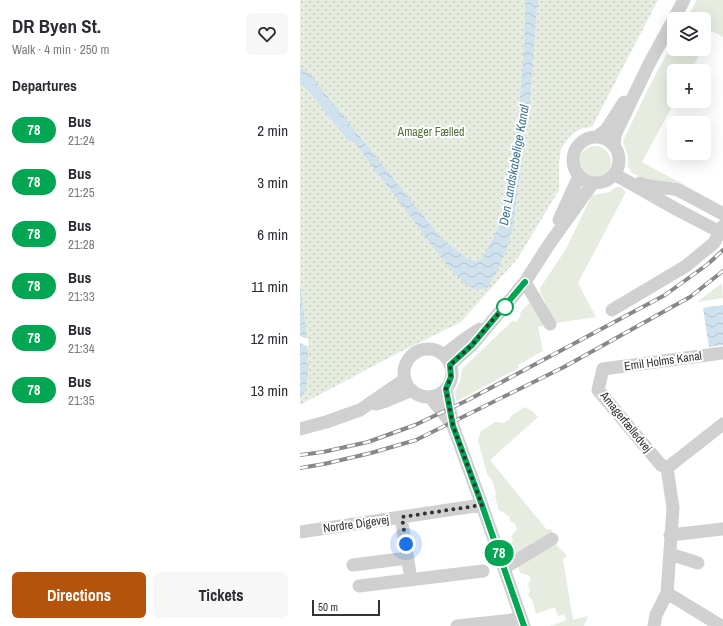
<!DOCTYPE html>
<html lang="en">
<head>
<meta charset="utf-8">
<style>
  :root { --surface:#fff; --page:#f7f7f7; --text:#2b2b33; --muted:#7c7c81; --accent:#b45309 }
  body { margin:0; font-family:"Archivo Narrow",sans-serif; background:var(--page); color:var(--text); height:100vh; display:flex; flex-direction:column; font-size:15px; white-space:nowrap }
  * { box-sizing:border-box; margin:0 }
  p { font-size:13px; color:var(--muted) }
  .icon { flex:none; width:22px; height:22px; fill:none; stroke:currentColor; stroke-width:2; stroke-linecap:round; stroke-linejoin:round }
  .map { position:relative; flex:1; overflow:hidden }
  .sheet { display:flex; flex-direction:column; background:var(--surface); width:300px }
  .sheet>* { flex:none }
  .badge { padding:0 8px; border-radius:13px; font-size:14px; line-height:26px }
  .fabs { position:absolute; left:367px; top:12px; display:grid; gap:8px }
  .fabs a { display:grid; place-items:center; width:44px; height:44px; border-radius:6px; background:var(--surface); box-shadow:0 4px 16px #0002; font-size:20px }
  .scale { position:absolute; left:12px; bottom:10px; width:68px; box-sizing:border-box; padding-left:4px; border:2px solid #333; border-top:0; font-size:11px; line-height:14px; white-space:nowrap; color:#333; -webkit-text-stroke:3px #fff; paint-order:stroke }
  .you { position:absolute; width:20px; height:20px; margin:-10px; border:3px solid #fff; border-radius:50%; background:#1a73e8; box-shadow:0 0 0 6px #1a73e833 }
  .map>.badge { position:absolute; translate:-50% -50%; box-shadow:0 0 0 2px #fff }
  h2 { padding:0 12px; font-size:15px; line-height:36px }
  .round { display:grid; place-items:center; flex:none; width:42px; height:42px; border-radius:6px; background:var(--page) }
  .summary { display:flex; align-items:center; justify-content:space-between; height:68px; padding:0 12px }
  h1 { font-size:19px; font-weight:700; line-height:30px }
  .action { display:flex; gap:8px; margin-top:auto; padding:8px 12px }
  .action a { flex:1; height:46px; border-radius:6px; background:var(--accent); color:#fff; font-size:16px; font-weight:700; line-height:46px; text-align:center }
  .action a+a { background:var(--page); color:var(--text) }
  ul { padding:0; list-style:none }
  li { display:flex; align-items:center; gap:12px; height:52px; padding:0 12px }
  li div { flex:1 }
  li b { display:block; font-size:15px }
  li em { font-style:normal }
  li .badge { min-width:44px; font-weight:700; text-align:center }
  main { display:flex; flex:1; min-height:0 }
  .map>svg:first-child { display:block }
  .green { fill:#e6ecdf }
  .park { fill:url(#park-dots) }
  .water { fill:url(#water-waves) }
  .pier { fill:#fff }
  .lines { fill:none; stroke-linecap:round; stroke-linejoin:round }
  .canal { stroke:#cfe2ee; stroke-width:9 }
  .minor { stroke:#d0d0d0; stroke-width:13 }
  .rail-casing { stroke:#888; stroke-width:4 }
  .rail { stroke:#fff; stroke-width:2.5; stroke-dasharray:8; stroke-linecap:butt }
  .line-casing { stroke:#fff; stroke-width:9 }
  .line { stroke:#00a651; stroke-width:6 }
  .walk { stroke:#333; stroke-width:4; stroke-dasharray:0 7.2 }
  .stop-dot { fill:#fff; stroke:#00a651; stroke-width:2 }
  .labels { text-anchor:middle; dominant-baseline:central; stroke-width:4; stroke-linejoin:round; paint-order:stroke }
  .park-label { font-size:12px; fill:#56703f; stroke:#fff }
  .street-label { font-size:12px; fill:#333; stroke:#fff }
  .water-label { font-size:13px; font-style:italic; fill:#3f7597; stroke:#fff }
</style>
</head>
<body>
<main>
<section class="sheet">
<div class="summary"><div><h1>DR Byen St.</h1><p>Walk · 4 min · 250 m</p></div><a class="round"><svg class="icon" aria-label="heart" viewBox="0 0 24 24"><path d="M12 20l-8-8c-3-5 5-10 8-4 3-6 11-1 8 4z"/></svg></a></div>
<h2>Departures</h2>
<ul>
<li><span class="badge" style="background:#00a651;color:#fff">78</span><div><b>Bus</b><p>21:24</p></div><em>2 min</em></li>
<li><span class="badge" style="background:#00a651;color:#fff">78</span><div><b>Bus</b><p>21:25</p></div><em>3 min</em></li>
<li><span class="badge" style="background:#00a651;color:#fff">78</span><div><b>Bus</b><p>21:28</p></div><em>6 min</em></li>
<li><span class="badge" style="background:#00a651;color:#fff">78</span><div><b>Bus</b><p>21:33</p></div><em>11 min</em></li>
<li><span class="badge" style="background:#00a651;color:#fff">78</span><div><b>Bus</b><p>21:34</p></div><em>12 min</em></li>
<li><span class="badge" style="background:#00a651;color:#fff">78</span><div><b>Bus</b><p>21:35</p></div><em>13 min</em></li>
</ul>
<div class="action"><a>Directions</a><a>Tickets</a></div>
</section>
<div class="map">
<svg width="423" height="626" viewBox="0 0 423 626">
  <defs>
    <pattern id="park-dots" width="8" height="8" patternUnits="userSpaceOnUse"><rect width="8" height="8" fill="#e6ecdf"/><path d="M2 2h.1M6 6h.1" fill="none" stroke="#c6cbc0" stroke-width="1.8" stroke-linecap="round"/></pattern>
    <pattern id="water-waves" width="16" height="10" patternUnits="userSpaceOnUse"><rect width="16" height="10" fill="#cfe2ee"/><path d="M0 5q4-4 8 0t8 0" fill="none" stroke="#b2c2cd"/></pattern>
  </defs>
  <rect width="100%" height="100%" fill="#fff"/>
  <path class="green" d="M 397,0 L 423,0 L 423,37 L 412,31 L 404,46 L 404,19 L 386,19 Z
    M 374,41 L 374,49 L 402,49 L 391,71 L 374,71 L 375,101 L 342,162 L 423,206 L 423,208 L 374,182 L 348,180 L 330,172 L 331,170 L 328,167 L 328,157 L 323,141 L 351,83 Z
    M279 162a16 16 0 1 1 32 0a16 16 0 1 1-32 0Z
    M 316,187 L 321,187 L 326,192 L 278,283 L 296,317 L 256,323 L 240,292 L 240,288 L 266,249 L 291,197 L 294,195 L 309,192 Z
    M 422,283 L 423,298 L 397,302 Z
    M 230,302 L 245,325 L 238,327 L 243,351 L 218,365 L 219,368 L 157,401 L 154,393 L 160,381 L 162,369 L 212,321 L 216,322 L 221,315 L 220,313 Z
    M 225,407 L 232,411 L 238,417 L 190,460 L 247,530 L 251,529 L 253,534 L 215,557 L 211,544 L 213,540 L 211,536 L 217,530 L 216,525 L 210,521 L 209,516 L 199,510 L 195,497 L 196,493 L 192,480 L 187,474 L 178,440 L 181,431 L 195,422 L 204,423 L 209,420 L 211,416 C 216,413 219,410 225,407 Z
    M 256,544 L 267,556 L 263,559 L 273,620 L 288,616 L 284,626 L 250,626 L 266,620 L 264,614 L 258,616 L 255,607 L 236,614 L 232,600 L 228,595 L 230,591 L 228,584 L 230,581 L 230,576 L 220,573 L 218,566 Z"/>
  <path class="park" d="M 0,0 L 358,0 L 292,127 L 283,128 L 274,133 L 267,140 L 261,149 L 259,163 L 259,190 L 218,258 L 161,322 L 96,354 L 0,405 Z"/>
  <path class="water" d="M 225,0 L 238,0 L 237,9 L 230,99 L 213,226 C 208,248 200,269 187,288 L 176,290 L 163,282 L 146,264 L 33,114 L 11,87 L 0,80 L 0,67 L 12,76 L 21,88 L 142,239 L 168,259 L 174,261 L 180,260 C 202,232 204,203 210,169 C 220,113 225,57 225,0 Z
    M 0,288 C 3,309 17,384 0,399 Z
    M 423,305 L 423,345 L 409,347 L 403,308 Z"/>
  <path class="pier" d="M 0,336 L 8,339 L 9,347 L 0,343 Z"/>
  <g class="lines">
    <path class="canal" d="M 0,78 L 11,87 L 51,137"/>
    <path class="minor" d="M273 160a23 23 0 1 1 46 0a23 23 0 1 1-46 0Z
      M 297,137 L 306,130 L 324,102
      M 314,145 L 315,135 L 349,64 L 384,0
      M 314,174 L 376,209 L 420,232
      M 340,183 C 351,189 365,186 378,190 L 423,214
      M 259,220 L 279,176
      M 225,282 L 250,324
      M 312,310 L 386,266 L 414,243 L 423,226
      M104 373a24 24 0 1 1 48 0a24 24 0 1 1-48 0Z
      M 144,355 L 166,338 L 180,329
      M 150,365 L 172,345 L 225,282 L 248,246 L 293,183
      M 146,389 L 153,426 L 182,505 L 224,626
      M 130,397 L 151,423
      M 76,404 L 86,401 L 112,390
      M 0,429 L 26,422 L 60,410 L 105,379
      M 367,468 L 361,465 L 298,390 L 303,369 L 423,353
      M 367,468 L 373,508 L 367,593 L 421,626
      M 367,468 L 423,424
      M 101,517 L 111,580
      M 0,532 L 182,505
      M 370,535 L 423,529
      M 370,554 L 398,563
      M 53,565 L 108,558
      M 204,568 L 252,539
      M 59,586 L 183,571
      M 157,626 L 212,620 L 221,617
      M 354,626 L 356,615 L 367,593"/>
    <defs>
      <path id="rail" d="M 0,455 L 23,452 L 68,442 L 115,425 L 168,400 L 365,295 L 408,264 L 423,250
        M 0,468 L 24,464 L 71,453 L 116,440 L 264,367 L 390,297 L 423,271"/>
    </defs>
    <use href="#rail" class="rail-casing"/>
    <use href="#rail" class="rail"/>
  </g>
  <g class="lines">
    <defs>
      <path id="line" d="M 224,626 L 182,505 L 153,426 L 146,389 L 151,377 L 150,365 L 172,345 L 225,282"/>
    </defs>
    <use href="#line" class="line-casing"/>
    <use href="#line" class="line"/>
    <path class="walk" d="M 106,544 L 102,517 L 182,505 L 153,426 L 146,389 L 151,377 L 150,365 L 172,345 L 189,324 L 205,307"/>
  </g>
  <circle class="stop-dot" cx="205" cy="307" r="8"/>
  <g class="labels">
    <g class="park-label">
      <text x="131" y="132">Amager Fælled</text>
    </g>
    <g class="street-label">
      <text transform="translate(363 361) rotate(-8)">Emil Holms Kanal</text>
      <text transform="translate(326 422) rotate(51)">Amagerfælledvej</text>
      <text transform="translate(56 524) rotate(-8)">Nordre Digevej</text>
    </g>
    <g class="water-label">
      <text transform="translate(214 165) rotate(-80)">Den Landskabelige Kanal</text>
    </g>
  </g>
</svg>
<div class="fabs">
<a><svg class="icon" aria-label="layers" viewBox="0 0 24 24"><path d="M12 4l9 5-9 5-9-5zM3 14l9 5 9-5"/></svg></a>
<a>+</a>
<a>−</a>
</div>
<div class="scale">50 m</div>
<div class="you" style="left:106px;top:544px"></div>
<b class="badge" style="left:199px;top:553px;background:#00a651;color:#fff">78</b>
</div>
</main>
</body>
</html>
